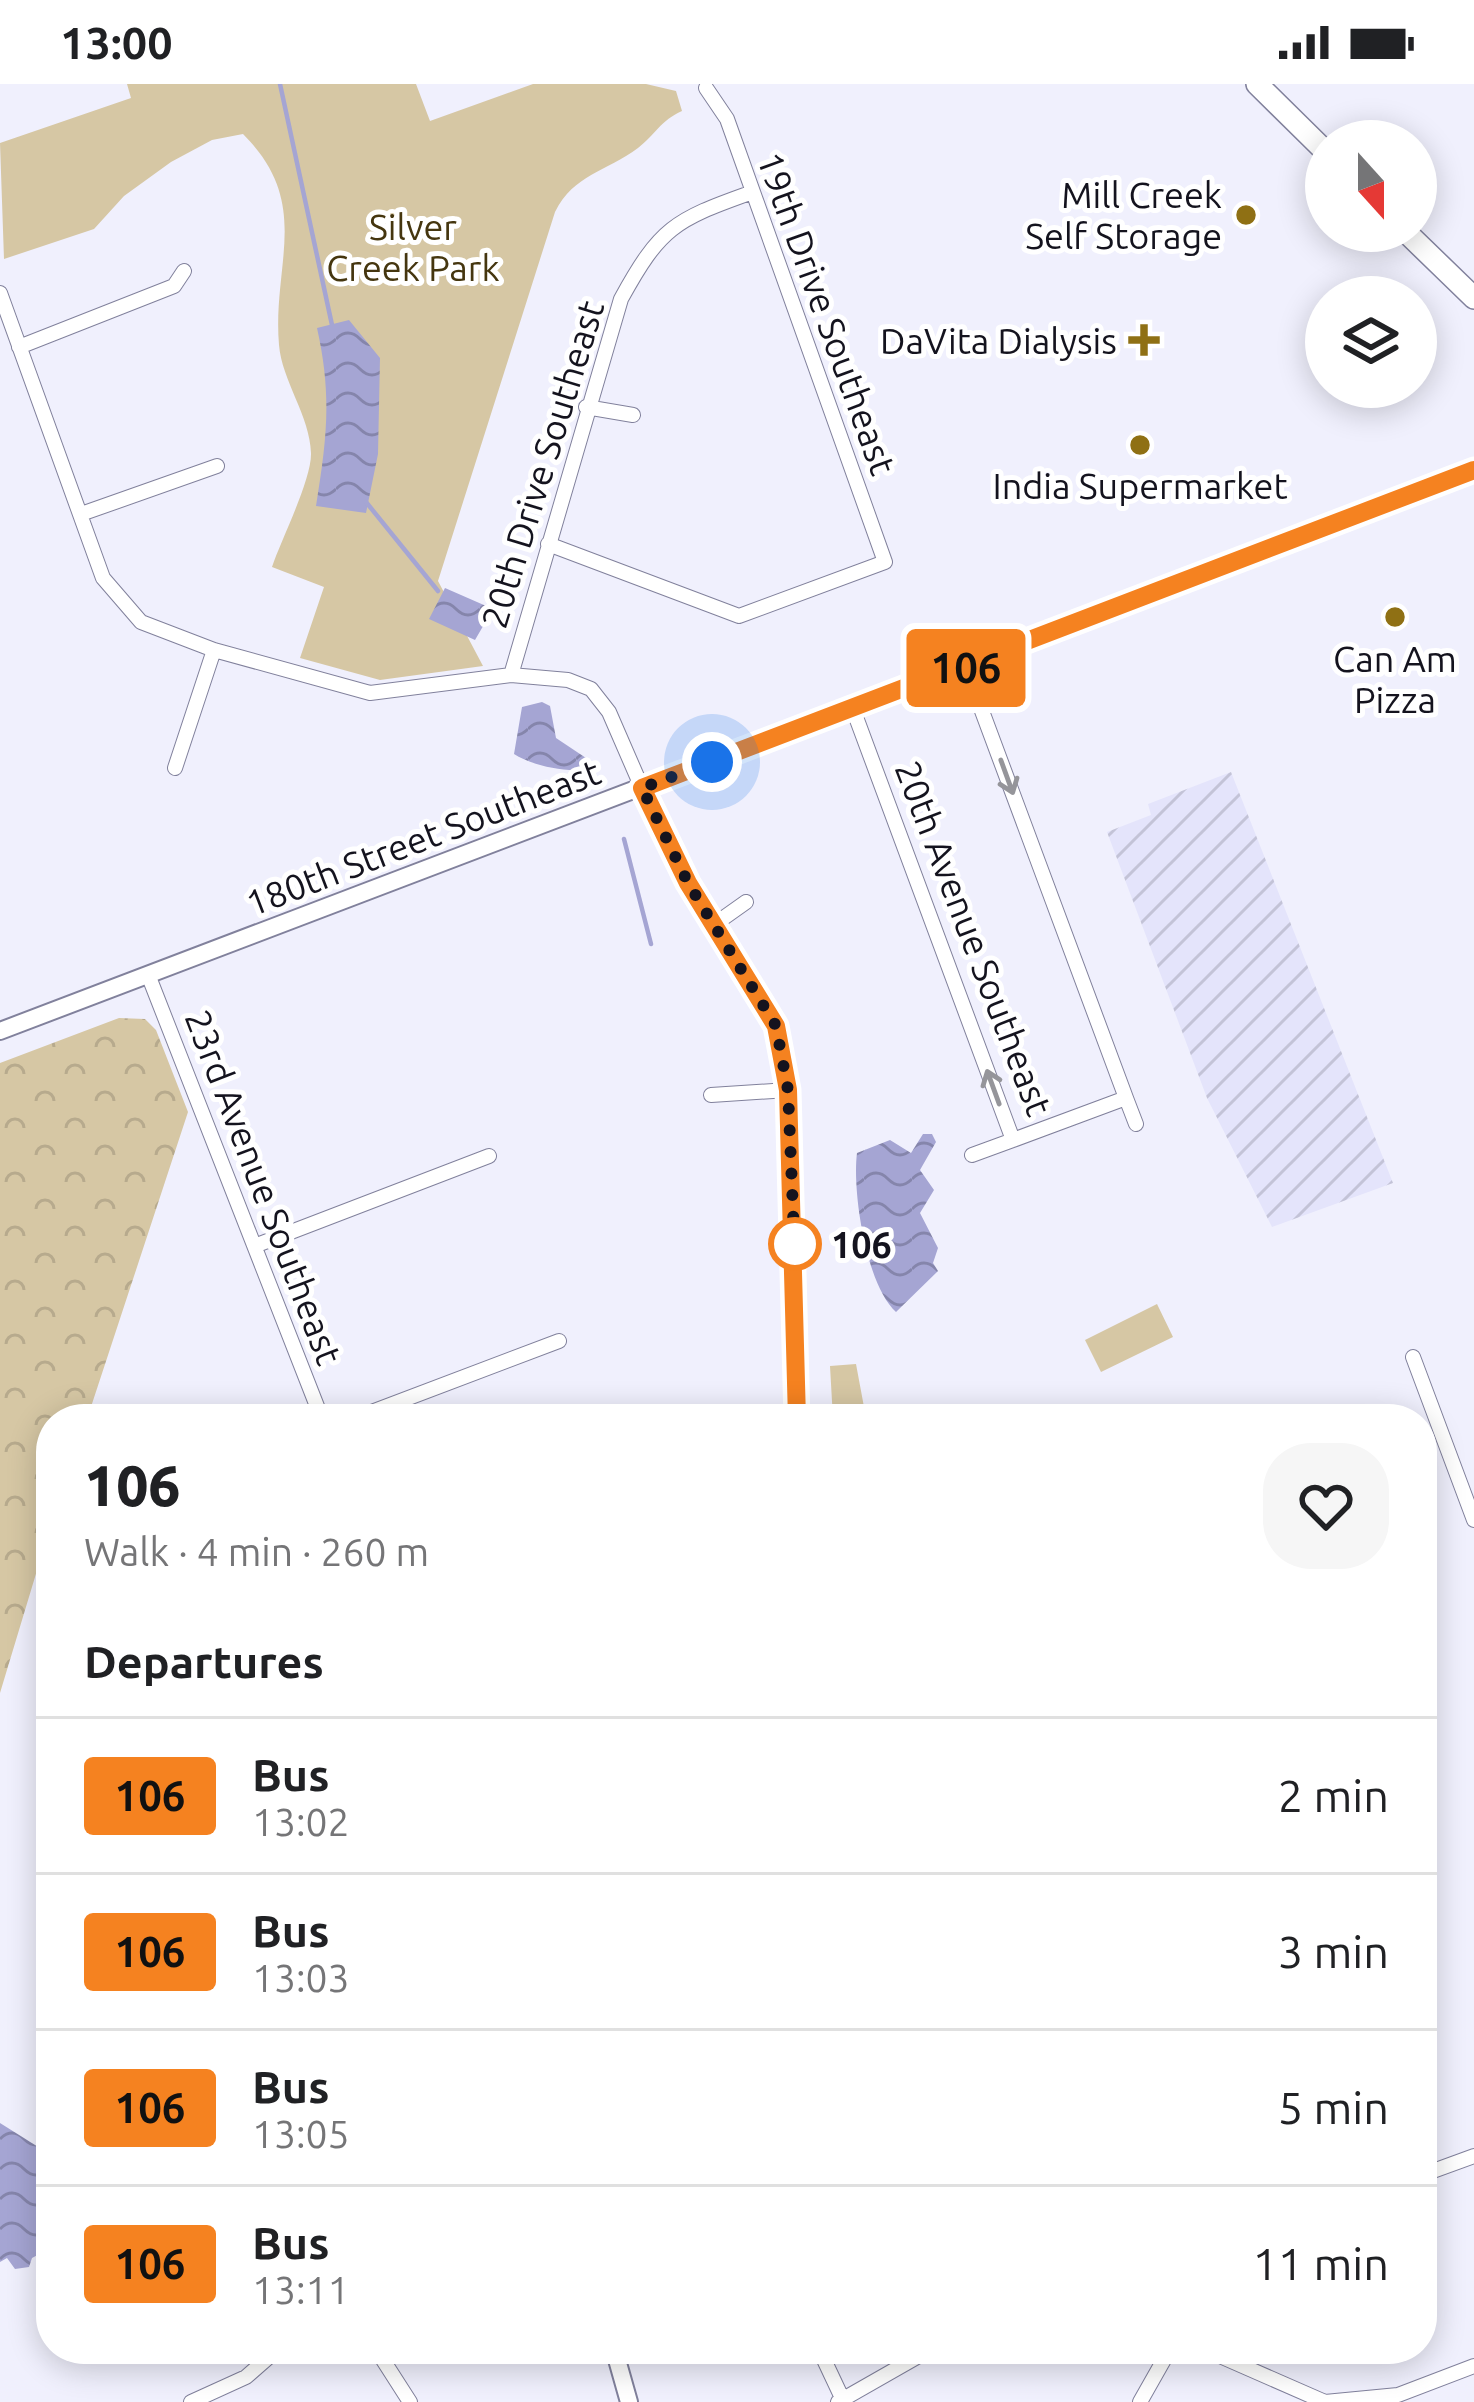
<!DOCTYPE html>
<html lang="en">
<head>
<meta charset="utf-8">
<style>
  :root { --surface:#fff; --page:#f6f6f6; --text:#202124; --muted:#757577; --line:#e0e0e0 }
  body { margin:0; font-family:Ubuntu,sans-serif; background:var(--page); color:var(--text); height:100vh; display:flex; flex-direction:column; font-size:45px; white-space:nowrap }
  * { box-sizing:border-box; margin:0 }
  p { font-size:39px; color:var(--muted) }
  .icon { flex:none; width:66px; height:66px; fill:none; stroke:currentColor; stroke-width:2; stroke-linecap:round; stroke-linejoin:round }
  .map { position:relative; flex:1; overflow:hidden }
  .sheet { position:absolute; left:36px; top:1320px; width:1401px; height:960px; display:flex; flex-direction:column; background:var(--surface); border-radius:48px; box-shadow:0 6px 30px #0003 }
  .sheet>* { flex:none }
  .badge { padding:0 24px; border-radius:9px; font-size:42px; line-height:78px }
  .needle { width:78px; rotate:159deg }
  .buttons { position:absolute; left:1305px; top:36px; display:grid; gap:24px }
  .buttons a { display:grid; place-items:center; width:132px; height:132px; border-radius:50%; background:var(--surface); box-shadow:0 6px 30px #0003; font-size:60px }
  .you { position:absolute; width:60px; height:60px; margin:-30px; border:9px solid #fff; border-radius:50%; background:#1a73e8; box-shadow:0 0 0 18px #1a73e833 }
  .map>.badge { position:absolute; translate:-50% -50%; box-shadow:0 0 0 6px #fff }
  h2 { padding:0 48px; font-size:45px; line-height:108px }
  .round { display:grid; place-items:center; flex:none; width:126px; height:126px; border-radius:48px; background:var(--page) }
  .headline { display:flex; align-items:center; justify-content:space-between; height:204px; padding:0 48px }
  h1 { font-size:57px; font-weight:800; line-height:90px }
  ul { padding:0; list-style:none }
  li { display:flex; align-items:center; gap:36px; height:156px; padding:0 48px; border-top:3px solid var(--line) }
  li div { flex:1 }
  li b { display:block; font-size:45px }
  li em { font-style:normal }
  li .badge { min-width:132px; font-weight:700; text-align:center }
  .status { display:flex; justify-content:space-between; align-items:center; height:84px; padding:0 60px; background:var(--surface); direction:ltr }
  .status svg { height:33px; fill:currentColor }
  .map>svg:first-child { display:block }
  .industrial { fill:url(#industrial-furrows) }
  .green { fill:#d6c7a4 }
  .forest { fill:url(#forest-crowns) }
  .water { fill:url(#water-waves) }
  .lines { fill:none; stroke-linecap:round; stroke-linejoin:round }
  .stream { stroke:#a5a5d3; stroke-width:4.5 }
  .minor-casing { stroke:#81819c; stroke-width:16 }
  .tertiary-casing { stroke:#81819c; stroke-width:20 }
  .primary-casing { stroke:#81819c; stroke-width:24 }
  .minor { stroke:#fff; stroke-width:14 }
  .tertiary { stroke:#fff; stroke-width:16 }
  .primary { stroke:#fff; stroke-width:21 }
  .oneway { stroke:#95959a }
  .line-casing { stroke:#fff; stroke-width:27 }
  .line { stroke:#f58220; stroke-width:18 }
  .walk { stroke:#14131e; stroke-width:12; stroke-dasharray:0 21.6 }
  .poi-dot { fill:#8f7014; stroke:#fff; stroke-width:4.5 }
  .stop-dot { fill:#fff; stroke:#f58220; stroke-width:6 }
  .labels { text-anchor:middle; dominant-baseline:central; stroke-width:10; stroke-linejoin:round; paint-order:stroke }
  .poi-label { font-size:36px; fill:#14131e; stroke:#fff; text-anchor:end }
  .park-label { font-size:36px; fill:#45360f; stroke:#fff }
  .street-label { font-size:36px; fill:#14131e; stroke:#fff }
  .stop-label { font-size:36px; font-weight:bold; fill:#14131e; stroke:#fff; text-anchor:start }
</style>
</head>
<body>
<div class="status"><b>13:00</b><svg viewBox="0 0 49 12"><path d="M0 12V9h3v3zM5 12V6h3v6zM10 12V3h3v9zM15 12V0h3v12zM26 1h20v11H26zM47 4h2v5h-2z"/></svg></div>
<div class="map">
<svg width="1474" height="2318" viewBox="0 0 1474 2318">
  <defs>
    <pattern id="industrial-furrows" width="10" height="10" patternUnits="userSpaceOnUse" patternTransform="scale(3)"><rect width="10" height="10" fill="#e4e4fb"/><path d="M-1 1l2-2M0 10L10 0M9 11l2-2" fill="none" stroke="#c3c3d7"/></pattern>
    <pattern id="forest-crowns" width="20" height="18" patternUnits="userSpaceOnUse" patternTransform="scale(3)"><rect width="20" height="18" fill="#d6c7a4"/><path d="M2 6a3 3 0 1 1 6 0M12 15a3 3 0 1 1 6 0" fill="none" stroke="#b7aa8d"/></pattern>
    <pattern id="water-waves" width="16" height="10" patternUnits="userSpaceOnUse" patternTransform="scale(3)"><rect width="16" height="10" fill="#a5a5d3"/><path d="M0 5q4-4 8 0t8 0" fill="none" stroke="#8585ab"/></pattern>
  </defs>
  <rect width="100%" height="100%" fill="#f0f0fd"/>
  <path class="industrial" d="M 1231,688 L 1393,1099 L 1272,1143 L 1207,1014 L 1107,748 L 1151,731 L 1148,720 Z"/>
  <path class="green" d="M 127,0 L 416,0 L 430,37 L 533,0 L 646,0 L 676,7 L 682,27 C 661,36 655,51 638,64 C 606,88 574,90 555,128 L 438,497 L 483,582 L 380,596 L 300,574 L 324,503 L 272,483 C 281,456 312,395 311,369 C 310,332 282,297 279,261 C 272,179 313,120 243,50 L 212,56 L 171,78 L 124,112 L 94,145 L 4,175 L 0,59 L 131,14 Z
    M 1157,1220 L 1173,1253 L 1101,1288 L 1085,1256 Z
    M 856,1280 L 864,1323 L 850,1335 L 833,1335 L 830,1282 Z"/>
  <path class="forest" d="M 119,934 L 145,935 L 156,946 L 188,1028 L 87,1335 L 51,1335 L 51,1440 L 0,1609 L 0,979 Z"/>
  <path class="water" d="M 349,236 L 380,274 L 378,370 L 366,429 L 316,422 C 327,354 332,311 317,244 Z
    M 445,504 L 493,525 L 475,556 L 429,535 Z
    M 542,618 L 550,622 L 556,654 L 598,682 C 576,692 532,682 514,670 L 522,623 Z
    M 923,1050 L 932,1050 L 936,1058 L 920,1086 L 934,1106 L 920,1129 L 938,1164 L 933,1179 L 938,1187 L 896,1228 C 866,1201 852,1107 857,1069 L 890,1056 L 911,1069 Z
    M 0,2039 L 51,2071 L 51,2164 L 32,2174 L 29,2183 L 15,2185 L 7,2174 L 0,2178 Z"/>
  <g class="lines">
    <path class="stream" d="M 280,0 L 332,241
      M 366,418 L 438,507
      M 624,755 L 651,860"/>
    <defs>
      <path id="minor" d="M 0,209 L 103,494 L 141,538 L 214,566 L 370,609 L 511,591 L 568,596 L 591,605 L 609,628 L 642,704
        M 19,263 L 174,202 L 184,187
        M 586,323 L 633,331
        M 81,430 L 217,382
        M 548,460 L 739,532 L 885,478 L 727,35 L 706,4
        M 511,591 L 621,215 C 660,144 674,136 750,109
        M 853,625 L 1013,1056 L 1126,1014 L 966,584
        M 175,684 L 214,566
        M 715,840 L 746,818
        M 149,893 L 322,1335
        M 711,1011 L 788,1006
        M 1126,1014 L 1136,1040
        M 972,1071 L 1013,1056
        M 257,1161 L 489,1072
        M 1413,1273 L 1474,1436
        M 353,1335 L 559,1257
        M 1422,2091 L 1474,2072
        M 376,2265 L 410,2318
        M 819,2265 L 843,2316
        M 1204,2265 L 1325,2318 L 1398,2311 L 1474,2282
        M 191,2318 L 246,2293 L 278,2265
        M 838,2318 L 931,2265
        M 1140,2318 L 1170,2265"/>
      <path id="tertiary" d="M 642,704 L 688,799 L 776,942 L 788,1006 L 797,1335
        M 0,947 L 1474,386
        M 614,2265 L 629,2318"/>
      <path id="primary" d="M 1257,0 L 1326,68
        M 1405,147 L 1474,214"/>
    </defs>
    <use href="#minor" class="minor-casing"/>
    <use href="#tertiary" class="tertiary-casing"/>
    <use href="#primary" class="primary-casing"/>
    <use href="#minor" class="minor"/>
    <use href="#tertiary" class="tertiary"/>
    <use href="#primary" class="primary"/>
  </g>
  <defs><path id="oneway-shaft" d="M-6 0H5M1.5-3L5.5 0L1.5 3" fill="none" stroke-width="1.6" stroke-linecap="round" stroke-linejoin="round" transform="scale(3)"/></defs>
  <g class="oneway">
    <use href="#oneway-shaft" transform="translate(1007 693) rotate(70)"/>
    <use href="#oneway-shaft" transform="translate(993 1003) rotate(-110)"/>
  </g>
  <g class="lines">
    <defs>
      <path id="line" d="M 797,1335 L 788,1006 L 776,942 L 688,799 L 642,704 L 1474,386"/>
    </defs>
    <use href="#line" class="line-casing"/>
    <use href="#line" class="line"/>
    <path class="walk" d="M 712,678 L 642,704 L 688,799 L 776,942 L 788,1006 L 795,1175 L 795,1160"/>
  </g>
  <g class="poi-dot">
    <circle cx="1246" cy="131" r="12"/>
    <path d="M1138 238h12v12h12v12h-12v12h-12v-12h-12v-12h12z"/>
    <circle cx="1140" cy="361" r="12"/>
    <circle cx="1395" cy="533" r="12"/>
  </g>
  <circle class="stop-dot" cx="795" cy="1160" r="24"/>
  <g class="labels">
    <g class="poi-label">
      <text x="1222" y="110">Mill Creek<tspan x="1222" dy="41">Self Storage</tspan></text>
      <text x="1117" y="256">DaVita Dialysis</text>
      <text x="1140" y="401" text-anchor="middle">India Supermarket</text>
      <text x="1395" y="574" text-anchor="middle">Can Am<tspan x="1395" dy="41">Pizza</tspan></text>
    </g>
    <g class="park-label">
      <text x="413" y="142">Silver<tspan x="413" dy="41">Creek Park</tspan></text>
    </g>
    <g class="street-label">
      <text transform="translate(827 229) rotate(70)">19th Drive Southeast</text>
      <text transform="translate(542 380) rotate(-73)">20th Drive Southeast</text>
      <text transform="translate(423 753) rotate(-21)">180th Street Southeast</text>
      <text transform="translate(974 854) rotate(69)">20th Avenue Southeast</text>
      <text transform="translate(264 1103) rotate(69)">23rd Avenue Southeast</text>
    </g>
    <g class="stop-label">
      <text x="831" y="1160">106</text>
    </g>
  </g>
</svg>
<div class="buttons">
<a><svg class="needle" viewBox="-14 -14 28 28"><path d="M0-13l5 13h-10z" fill="#e53935"/><path d="M0 13l5-13h-10z" fill="#757577"/></svg></a>
<a><svg class="icon" aria-label="layers" viewBox="0 0 24 24"><path d="M12 4l9 5-9 5-9-5zM3 14l9 5 9-5"/></svg></a>
</div>
<div class="you" style="left:712px;top:678px"></div>
<b class="badge" style="left:966px;top:584px;background:#f58220;color:#111">106</b>
<section class="sheet">
<div class="headline"><div><h1>106</h1><p>Walk · 4 min · 260 m</p></div><a class="round"><svg class="icon" aria-label="heart" viewBox="0 0 24 24"><path d="M12 20l-8-8c-3-5 5-10 8-4 3-6 11-1 8 4z"/></svg></a></div>
<h2>Departures</h2>
<ul>
<li><span class="badge" style="background:#f58220;color:#111">106</span><div><b>Bus</b><p>13:02</p></div><em>2 min</em></li>
<li><span class="badge" style="background:#f58220;color:#111">106</span><div><b>Bus</b><p>13:03</p></div><em>3 min</em></li>
<li><span class="badge" style="background:#f58220;color:#111">106</span><div><b>Bus</b><p>13:05</p></div><em>5 min</em></li>
<li><span class="badge" style="background:#f58220;color:#111">106</span><div><b>Bus</b><p>13:11</p></div><em>11 min</em></li>
</ul>
</section>
</div>
</body>
</html>
